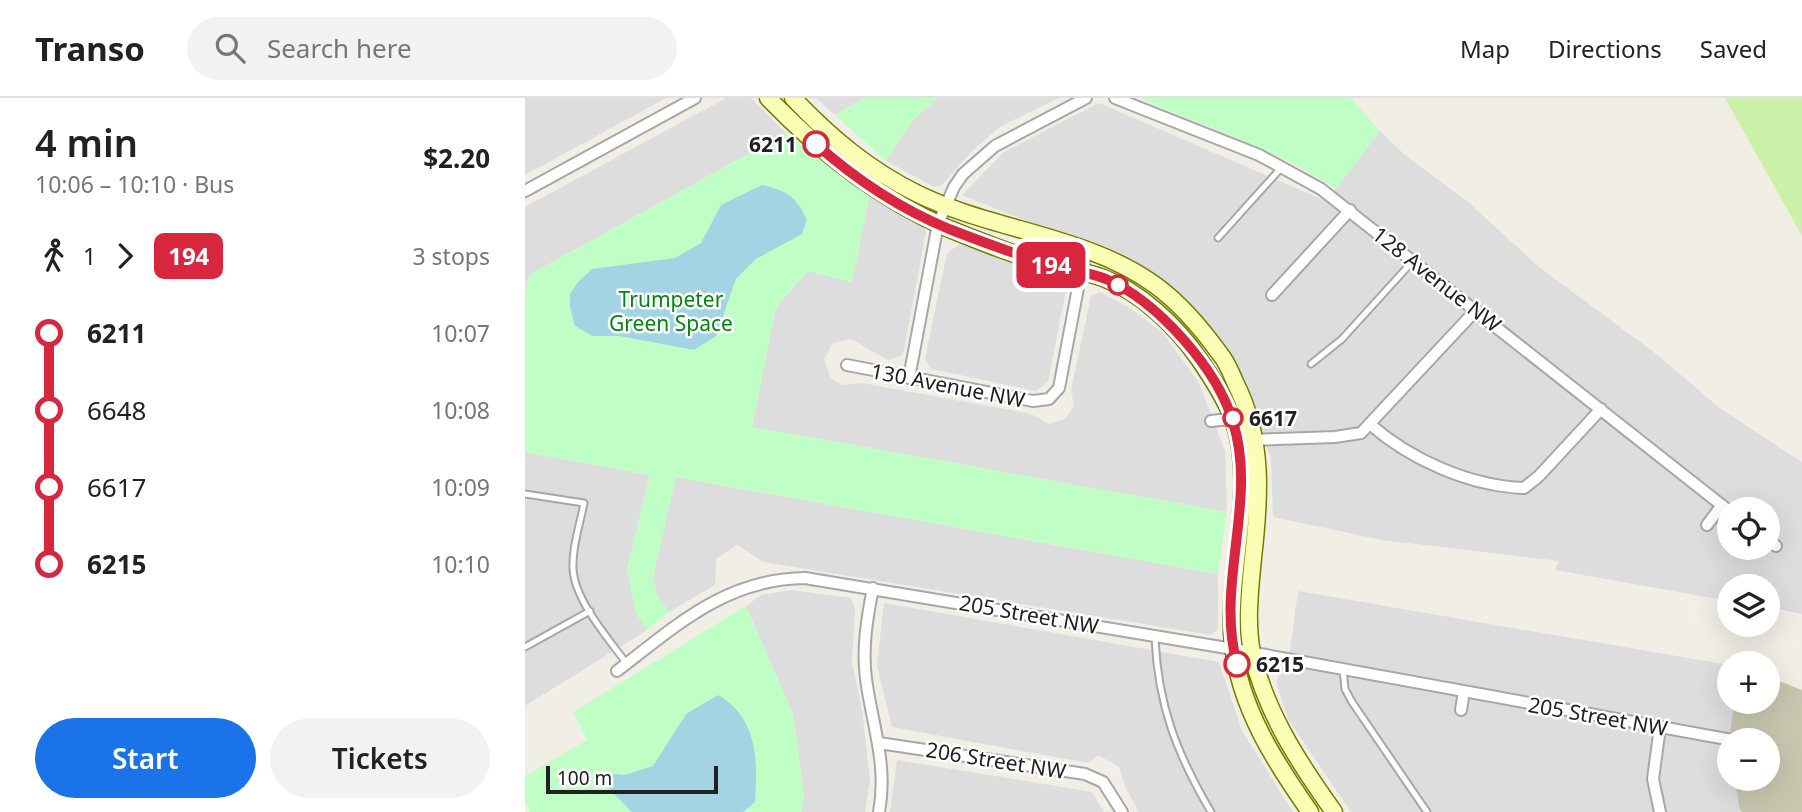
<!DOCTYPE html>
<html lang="en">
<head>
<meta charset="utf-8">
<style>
  :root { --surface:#fff; --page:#f2f2f2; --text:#222; --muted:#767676; --line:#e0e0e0; --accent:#1a73e8 }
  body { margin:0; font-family:"Noto Sans",sans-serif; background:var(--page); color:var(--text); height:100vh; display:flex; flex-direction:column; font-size:26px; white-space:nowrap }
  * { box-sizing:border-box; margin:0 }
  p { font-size:23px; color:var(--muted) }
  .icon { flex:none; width:38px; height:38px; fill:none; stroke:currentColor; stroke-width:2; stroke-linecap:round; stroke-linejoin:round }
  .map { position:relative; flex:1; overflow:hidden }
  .drawer { display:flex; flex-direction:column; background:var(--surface); width:525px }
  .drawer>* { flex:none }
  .badge { padding:0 14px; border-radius:10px; font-size:24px; line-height:46px }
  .controls { position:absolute; left:1192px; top:399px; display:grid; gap:14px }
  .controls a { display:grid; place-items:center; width:63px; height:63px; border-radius:50%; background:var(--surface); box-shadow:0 7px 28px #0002; font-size:35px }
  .scale { position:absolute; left:21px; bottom:18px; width:172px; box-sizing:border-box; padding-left:7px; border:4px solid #202020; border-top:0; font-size:19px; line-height:24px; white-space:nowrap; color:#202020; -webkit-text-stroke:5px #fff; paint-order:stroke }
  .map>.badge { position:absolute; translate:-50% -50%; box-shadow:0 0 0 4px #fff }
  .legs { display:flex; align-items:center; gap:10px; height:77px; padding:0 35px; font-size:23px }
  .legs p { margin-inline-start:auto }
  .summary { display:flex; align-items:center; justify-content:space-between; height:119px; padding:0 35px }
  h1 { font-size:38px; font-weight:600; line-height:52px }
  .primary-button { display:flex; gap:14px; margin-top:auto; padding:14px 35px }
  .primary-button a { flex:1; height:80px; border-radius:42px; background:var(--accent); color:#fff; font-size:28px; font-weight:600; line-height:80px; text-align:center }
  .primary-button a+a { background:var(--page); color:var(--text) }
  ul { padding:0 35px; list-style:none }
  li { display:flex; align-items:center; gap:24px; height:77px; font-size:26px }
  li i { display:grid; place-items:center; width:10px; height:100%; margin:0 9px; background:currentColor }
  li i::after { content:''; width:18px; height:18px; margin:-9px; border:5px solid; border-radius:50%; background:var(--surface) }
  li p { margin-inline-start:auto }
  li:first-child i { background:linear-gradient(#0000 50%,currentColor 0) }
  li:last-child i { background:linear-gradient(currentColor 50%,#0000 0) }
  header { display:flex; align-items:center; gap:42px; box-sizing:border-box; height:98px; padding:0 35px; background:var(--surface); border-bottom:2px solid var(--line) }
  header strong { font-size:33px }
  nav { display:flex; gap:38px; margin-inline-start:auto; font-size:24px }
  .search { width:490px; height:63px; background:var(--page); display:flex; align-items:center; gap:18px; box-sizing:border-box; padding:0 24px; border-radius:38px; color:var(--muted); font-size:26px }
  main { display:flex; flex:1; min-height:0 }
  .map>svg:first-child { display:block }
  .residential { fill:#dedddd; fill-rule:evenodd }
  .construction { fill:#c7c7b0 }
  .grass { fill:#cbf0a7 }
  .park { fill:#bfffc5 }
  .water { fill:#a2d4e3 }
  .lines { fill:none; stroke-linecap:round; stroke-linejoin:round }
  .lane-casing { stroke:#a7a7a7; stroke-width:9 }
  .street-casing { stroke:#a7a7a7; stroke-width:14 }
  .secondary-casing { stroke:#707e00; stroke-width:19 }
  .lane { stroke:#fff; stroke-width:5 }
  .street { stroke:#fff; stroke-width:10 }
  .secondary { stroke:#fbffb6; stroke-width:16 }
  .line-1-casing { stroke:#fff; stroke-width:16 }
  .line-1 { stroke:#d7263d; stroke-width:10 }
  .stop-1-dot { fill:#fff; stroke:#d7263d; stroke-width:3.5 }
  .labels { text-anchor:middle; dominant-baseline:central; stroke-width:5; stroke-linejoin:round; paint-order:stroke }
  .stop-label { font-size:21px; font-weight:bold; fill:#202020; stroke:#fff; text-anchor:start }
  .street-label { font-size:21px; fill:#202020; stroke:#fff }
  .park-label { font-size:21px; fill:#02850d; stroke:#fff }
</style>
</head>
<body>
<header>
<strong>Transo</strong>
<div class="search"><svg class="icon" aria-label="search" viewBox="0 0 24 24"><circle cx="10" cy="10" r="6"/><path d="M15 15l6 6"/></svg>Search here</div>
<nav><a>Map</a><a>Directions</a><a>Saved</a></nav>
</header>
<main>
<section class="drawer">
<div class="summary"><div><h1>4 min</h1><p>10:06 – 10:10 · Bus</p></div><b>$2.20</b></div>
<div class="legs"><svg class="icon" aria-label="walk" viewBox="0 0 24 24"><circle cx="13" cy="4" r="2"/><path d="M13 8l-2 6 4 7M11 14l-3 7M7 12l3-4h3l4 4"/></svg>1<svg class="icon" aria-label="forward" viewBox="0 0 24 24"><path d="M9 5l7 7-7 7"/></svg><b class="badge" style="background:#d7263d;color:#fff">194</b><p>3 stops</p></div>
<ul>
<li><i style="color:#d7263d"></i><b>6211</b><p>10:07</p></li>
<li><i style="color:#d7263d"></i><span>6648</span><p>10:08</p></li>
<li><i style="color:#d7263d"></i><span>6617</span><p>10:09</p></li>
<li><i style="color:#d7263d"></i><b>6215</b><p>10:10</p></li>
</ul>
<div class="primary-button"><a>Start</a><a>Tickets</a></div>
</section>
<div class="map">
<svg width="1277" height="714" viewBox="0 0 1277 714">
  <rect width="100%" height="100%" fill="#f1eee6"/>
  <path class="residential" d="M 0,0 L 141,0 L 0,77 Z
    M 201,0 L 226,0 L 261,35 L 4,177 L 0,197 L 0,109 Z
    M 291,0 L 339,0 L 310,17 Z
    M 413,0 L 534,0 L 476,28 L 446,54 L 417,87 L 409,89 L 361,63 L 387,23 Z
    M 574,5 L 801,103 L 855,33 L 881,58 L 942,103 L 1014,169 L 1130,255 L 1196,311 L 1277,364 L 1277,516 L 1243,509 L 1242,488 L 1204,488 L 1204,503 L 1030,472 L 1034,463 L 857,442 L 748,419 L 746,360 L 721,290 L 604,164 L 437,97 L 479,54 ZM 1204,411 L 1242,411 L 1242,450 L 1204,450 Z
    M 344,99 L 398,129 L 401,134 L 378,257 L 363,262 L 326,241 L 308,245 L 299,261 L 306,281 L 318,287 L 337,285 L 506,316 L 524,326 L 540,321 L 549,308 L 546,292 L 566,198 L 575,194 L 603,209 L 637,234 L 674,285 L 700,353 L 702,414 L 227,329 L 251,209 L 283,173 L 327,184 Z
    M 435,146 L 539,179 L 542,187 L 523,284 L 511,293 L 406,271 L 400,261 L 422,155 Z
    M 0,354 L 125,377 L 102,471 L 111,515 L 122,532 L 0,608 Z
    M 150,379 L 693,476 L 693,531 L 686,537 L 238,464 L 212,447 L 191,461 L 190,487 L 144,514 L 132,497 L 128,479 Z
    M 266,492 L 326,500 L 330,511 L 327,565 L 337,611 L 345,683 L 340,714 L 276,714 L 279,698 L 268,616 L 221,508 L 236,497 Z
    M 773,493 L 1204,567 L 1204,604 L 1209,604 L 1204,641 L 1204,681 L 1210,681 L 1214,709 L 1217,714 L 826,714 L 763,621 L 751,584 L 765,552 Z
    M 359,505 L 694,564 L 717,633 L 768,714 L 614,714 L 601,691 L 594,669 L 573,657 L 563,665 L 367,629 L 352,568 Z
    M 372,662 L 567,694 L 579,714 L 365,714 Z"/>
  <path class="construction" d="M 1243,579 L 1277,592 L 1277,714 L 1217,714 L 1214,709 L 1210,681 L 1242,681 L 1242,642 L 1204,642 L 1209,604 L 1242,604 Z"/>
  <path class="grass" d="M 1200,0 L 1277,0 L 1277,138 Z"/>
  <path class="park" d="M 339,0 L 413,0 L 387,23 L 361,63 L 310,17 Z
    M 616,0 L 826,0 L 855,33 L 811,91 C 751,50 681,31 616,0 Z
    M 261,35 L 344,99 L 327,184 L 283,173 L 251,209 L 227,329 L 702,414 L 693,476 L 151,379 L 128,479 L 132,497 L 144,514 L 122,532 L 111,515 L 102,471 L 125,377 L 0,354 L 0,197 L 4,177 Z
    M 221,508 L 268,616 L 279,698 L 276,714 L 5,714 L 0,704 L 0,678 L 62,642 L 48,614 Z"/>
  <path class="water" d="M 237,87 C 263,93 271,98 282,122 L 277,136 L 231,161 L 211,181 L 191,238 L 169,252 L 94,238 L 67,238 L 50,228 L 45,209 L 45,196 L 53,184 L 67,171 L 150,160 L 176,145 L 196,107 Z
    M 193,597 C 233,620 233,663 230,704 L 218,714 L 107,714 L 84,691 L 73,685 L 77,675 L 99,677 L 128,668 L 161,616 Z"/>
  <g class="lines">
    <defs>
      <path id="lane" d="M 693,140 L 757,69
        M 786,266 L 817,241 L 887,164
        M 0,396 L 59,405 C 55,426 47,449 48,471 C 50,503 83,540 102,566
        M 630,540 C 633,608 652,656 686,714
        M 0,549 L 65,513
        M 818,571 L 820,591 L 827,604 L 902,714"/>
      <path id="street" d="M 590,0 L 734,57 L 796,91 L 1204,413
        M 0,93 L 170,0
        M 747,197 L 825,112
        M 322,267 L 508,303 L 524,301 L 534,290 L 556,174 L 562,152
        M 384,280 L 413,126 L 429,89 L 438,76 L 470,48 L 561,0
        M 686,323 L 714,320
        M 846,327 C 886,362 945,388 999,390 L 1014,378 L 1076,311
        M 723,342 L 810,339 L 836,335 L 951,212
        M 1182,427 L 1197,407
        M 1242,441 L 1251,448
        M 348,490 C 342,520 337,550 341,581 C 347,626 363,667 354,714
        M 92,573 C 152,527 201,481 280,480 L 708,551 L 1207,642
        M 936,612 L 939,593
        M 354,645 L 560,676 L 578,684 L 597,714
        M 1135,714 L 1128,681 L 1135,629"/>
      <path id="secondary" d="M 243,0 C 295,54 353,100 422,130 C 454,143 488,157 522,166 C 540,171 560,173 578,180 C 616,194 652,229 674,261 C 687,280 700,300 708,321 C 733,391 700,474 708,547 C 715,610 750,664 785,714
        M 268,0 C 305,39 344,72 393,96 C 469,133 561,137 630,187 C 655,205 677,231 695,256 C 702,264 706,275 710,284 C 739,341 735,399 728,460 C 725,491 721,524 727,555 C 741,615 774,665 809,714"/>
    </defs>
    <use href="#lane" class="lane-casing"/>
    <use href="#street" class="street-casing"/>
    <use href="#secondary" class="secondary-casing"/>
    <use href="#lane" class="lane"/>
    <use href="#street" class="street"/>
    <use href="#secondary" class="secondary"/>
  </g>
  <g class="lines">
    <defs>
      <path id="line-1" d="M 291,46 C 329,80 376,111 424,131 C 455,143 487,155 519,165 C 539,172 561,173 581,181 C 632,203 692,270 708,324 C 733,403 690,486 712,566"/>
    </defs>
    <use href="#line-1" class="line-1-casing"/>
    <use href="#line-1" class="line-1"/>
  </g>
  <g class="stop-1-dot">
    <circle cx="291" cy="46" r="12"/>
    <circle cx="593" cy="187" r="9"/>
    <circle cx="708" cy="320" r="9"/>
    <circle cx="712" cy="566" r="12"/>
  </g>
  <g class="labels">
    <g class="stop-label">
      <text x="272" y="46" text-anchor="end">6211</text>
      <text x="724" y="320">6617</text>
      <text x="731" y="566">6215</text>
    </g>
    <g class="street-label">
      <text transform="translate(912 181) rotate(38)">128 Avenue NW</text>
      <text transform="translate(423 287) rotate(11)">130 Avenue NW</text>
      <text transform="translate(504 516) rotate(10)">205 Street NW</text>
      <text transform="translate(1073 618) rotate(10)">205 Street NW</text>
      <text transform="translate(471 662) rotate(9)">206 Street NW</text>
    </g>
    <g class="park-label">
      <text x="146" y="201">Trumpeter<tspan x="146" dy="24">Green Space</tspan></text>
    </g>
  </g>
</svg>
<div class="controls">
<a><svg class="icon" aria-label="locate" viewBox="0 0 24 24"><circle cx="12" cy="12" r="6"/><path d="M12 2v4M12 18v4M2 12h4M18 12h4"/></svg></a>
<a><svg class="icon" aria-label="layers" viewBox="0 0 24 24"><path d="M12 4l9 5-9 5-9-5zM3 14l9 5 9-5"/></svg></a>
<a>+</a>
<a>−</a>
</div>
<div class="scale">100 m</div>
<b class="badge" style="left:526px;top:167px;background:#d7263d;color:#fff">194</b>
</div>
</main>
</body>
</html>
